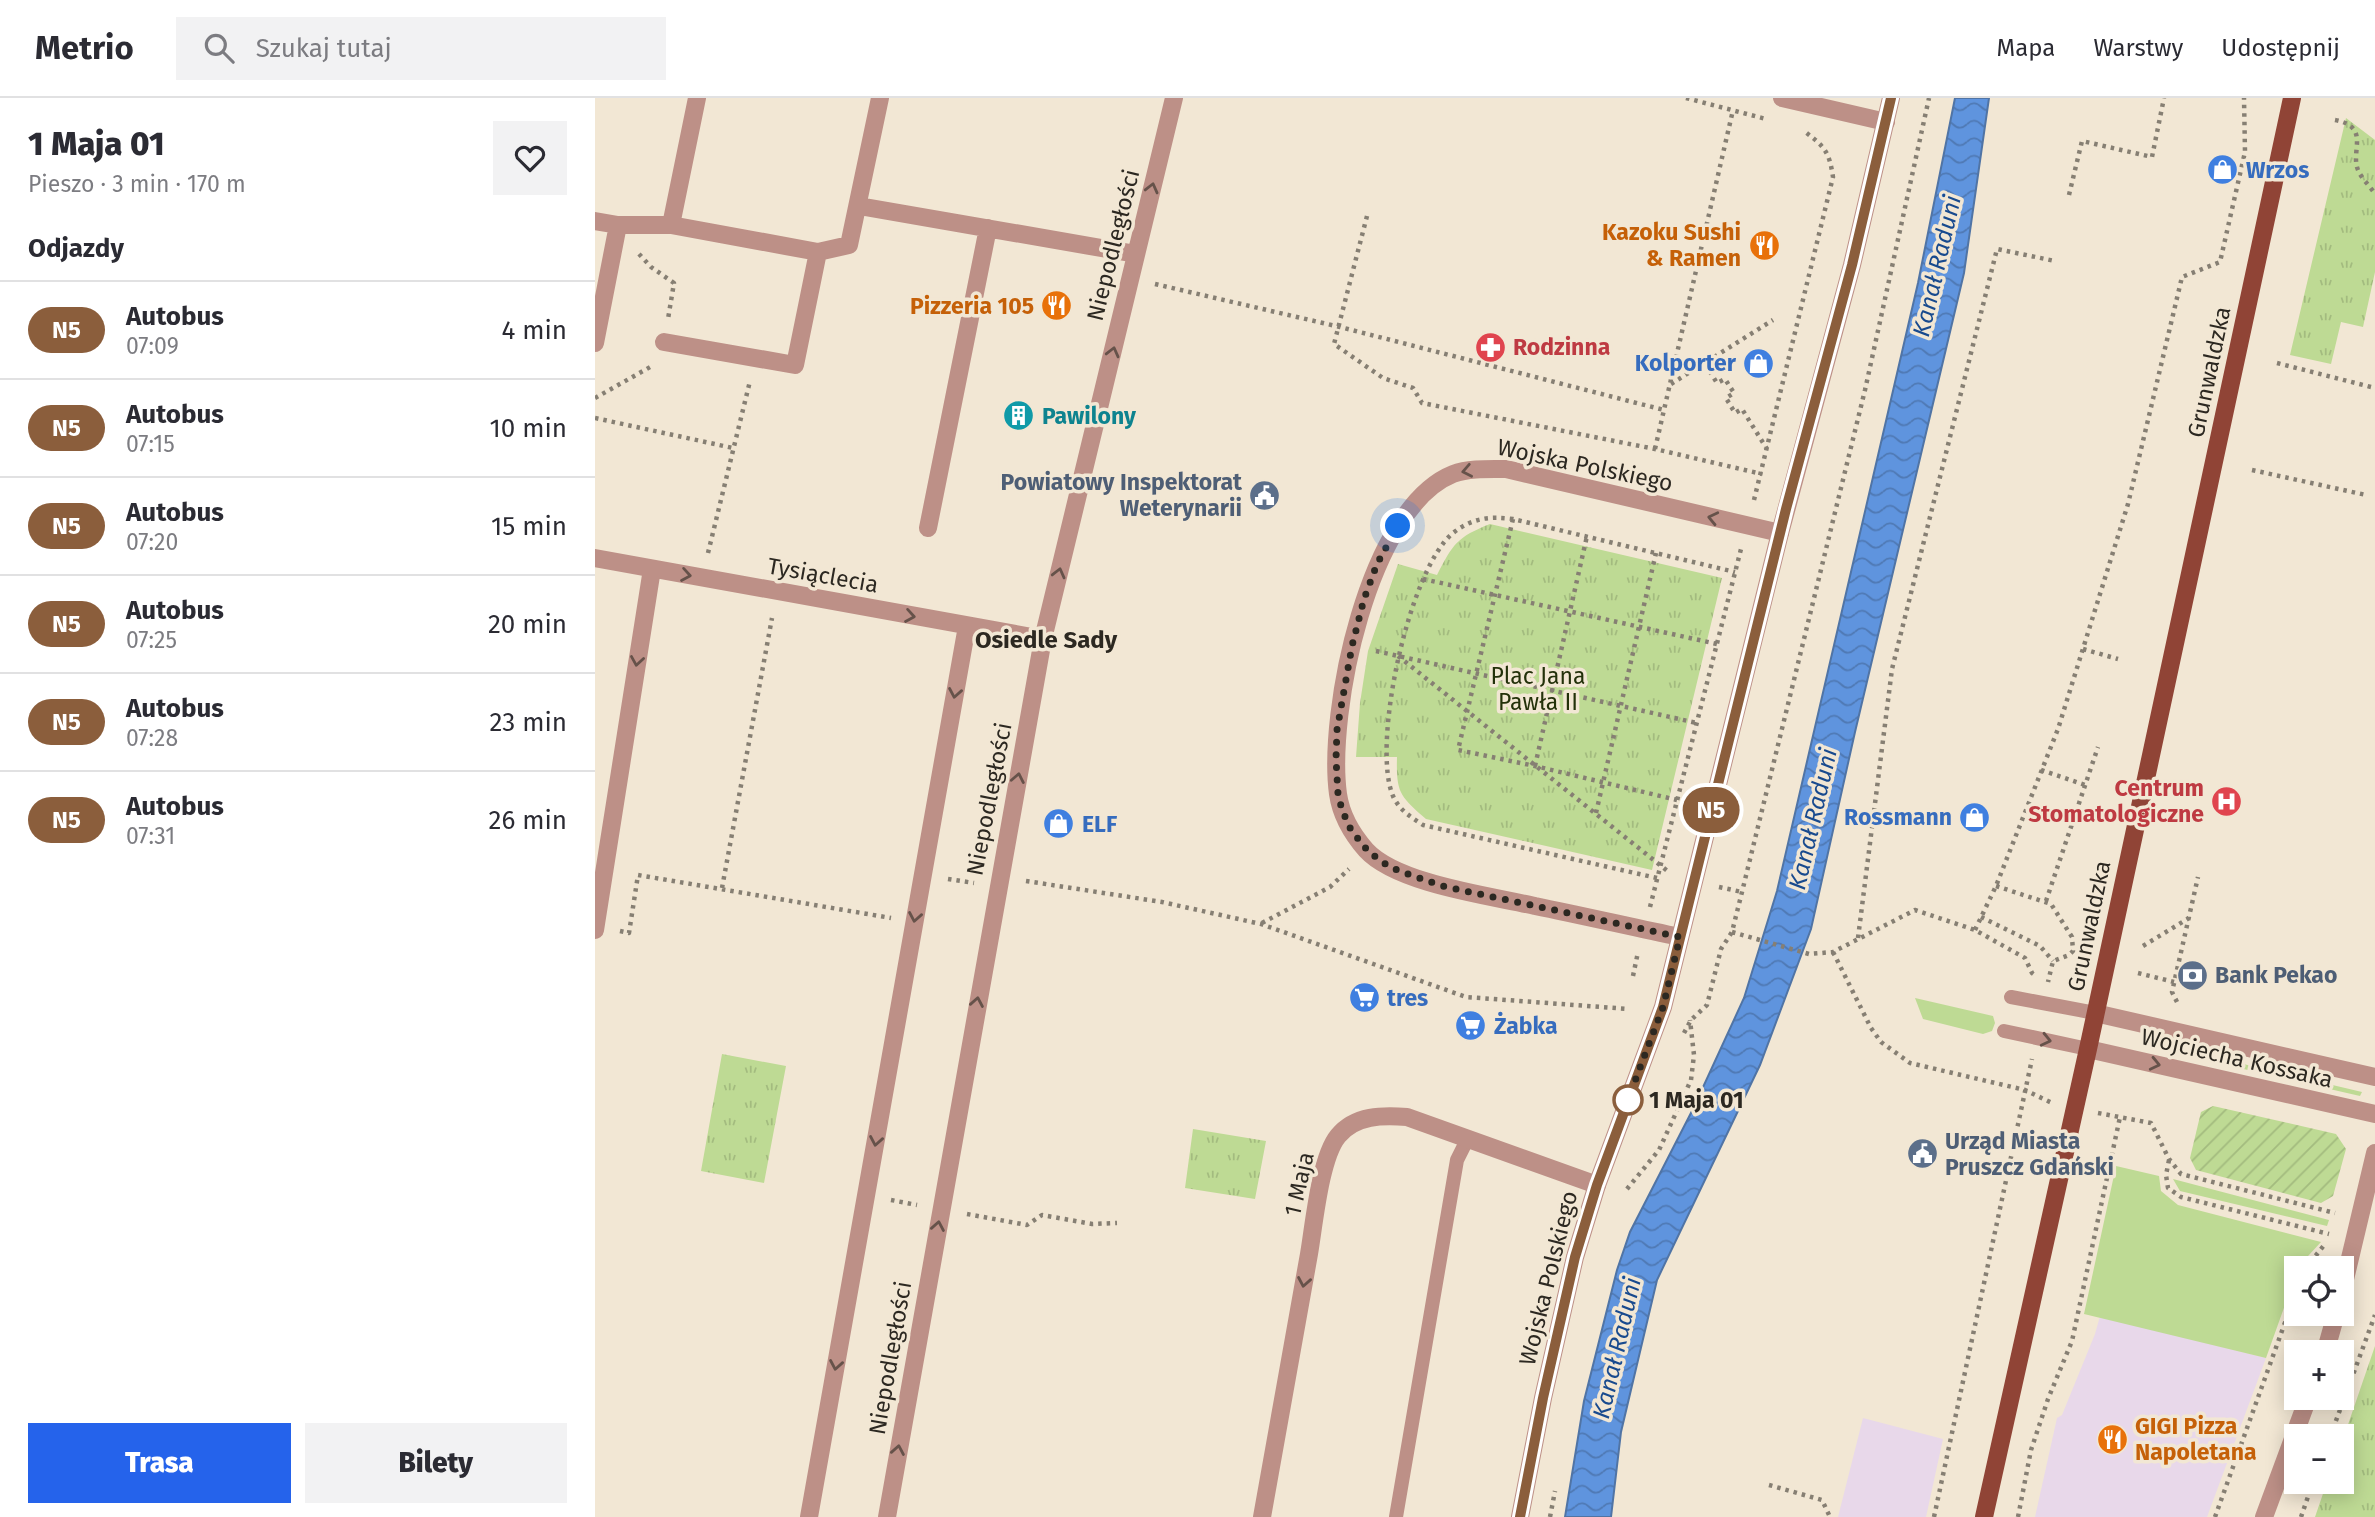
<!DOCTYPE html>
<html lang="pl">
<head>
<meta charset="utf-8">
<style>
  :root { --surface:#fff; --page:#f2f2f3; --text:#2b2b33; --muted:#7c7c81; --line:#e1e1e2; --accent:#2563eb }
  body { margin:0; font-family:"Fira Sans",sans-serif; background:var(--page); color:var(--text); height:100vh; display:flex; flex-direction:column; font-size:26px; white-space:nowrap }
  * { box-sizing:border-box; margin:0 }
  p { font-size:23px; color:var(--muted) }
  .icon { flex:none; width:38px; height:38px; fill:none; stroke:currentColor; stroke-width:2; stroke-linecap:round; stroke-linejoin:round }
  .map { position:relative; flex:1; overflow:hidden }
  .drawer { display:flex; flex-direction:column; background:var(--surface); width:595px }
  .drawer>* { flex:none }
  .badge { padding:0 14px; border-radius:23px; font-size:24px; line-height:46px }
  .buttons { position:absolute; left:1689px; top:1158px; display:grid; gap:14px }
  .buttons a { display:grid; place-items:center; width:70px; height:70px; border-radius:0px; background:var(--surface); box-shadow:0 4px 18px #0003; font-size:35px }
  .you { position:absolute; width:35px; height:35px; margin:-18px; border:5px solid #fff; border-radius:50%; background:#1a73e8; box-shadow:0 0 0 10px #1a73e833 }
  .map>.badge { position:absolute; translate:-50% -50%; box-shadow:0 0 0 4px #fff }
  h2 { padding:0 28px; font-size:26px; line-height:63px }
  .round { display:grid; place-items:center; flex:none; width:74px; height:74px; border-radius:0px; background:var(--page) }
  .head { display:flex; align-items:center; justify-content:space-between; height:119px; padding:0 28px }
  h1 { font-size:33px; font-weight:800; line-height:52px }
  .primary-button { display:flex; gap:14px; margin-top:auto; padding:14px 28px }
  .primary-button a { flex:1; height:80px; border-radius:0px; background:var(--accent); color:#fff; font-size:28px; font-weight:800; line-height:80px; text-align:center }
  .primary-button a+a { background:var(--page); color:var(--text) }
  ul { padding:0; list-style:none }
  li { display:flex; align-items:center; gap:21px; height:98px; padding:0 28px; border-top:2px solid var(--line) }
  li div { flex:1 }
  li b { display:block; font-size:26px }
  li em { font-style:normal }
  li .badge { min-width:77px; font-weight:700; text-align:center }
  header { display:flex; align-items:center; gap:42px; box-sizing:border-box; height:98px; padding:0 35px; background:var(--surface); border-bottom:2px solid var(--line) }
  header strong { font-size:33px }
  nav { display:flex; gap:38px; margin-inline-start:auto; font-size:24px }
  .search { width:490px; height:63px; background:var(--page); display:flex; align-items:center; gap:18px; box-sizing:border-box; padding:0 24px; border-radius:0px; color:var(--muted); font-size:26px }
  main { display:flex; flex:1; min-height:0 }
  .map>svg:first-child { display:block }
  .commercial { fill:#e8d8ea }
  .grass { fill:#beda94 }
  .park { fill:url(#park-tufts) }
  .garden { fill:url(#garden-furrows) }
  .water { fill:url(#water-waves); stroke:#5074a5; stroke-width:2 }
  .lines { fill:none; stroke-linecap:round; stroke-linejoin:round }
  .path { stroke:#867f73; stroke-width:4.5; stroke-dasharray:3.5 5; stroke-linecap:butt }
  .service { stroke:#bd9087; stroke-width:14 }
  .minor { stroke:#bd9087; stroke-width:18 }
  .tertiary { stroke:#bd9087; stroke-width:18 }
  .primary { stroke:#904436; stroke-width:18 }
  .oneway { stroke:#66524a }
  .line-casing { stroke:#fff; stroke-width:16 }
  .line { stroke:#8b5e3c; stroke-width:10 }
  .walk { stroke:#2c2821; stroke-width:7; stroke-dasharray:0 12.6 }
  .stop-dot { fill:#fff; stroke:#8b5e3c; stroke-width:3.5 }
  .labels { text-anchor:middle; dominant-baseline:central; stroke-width:7; stroke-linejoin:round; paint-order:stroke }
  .shop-label { font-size:23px; font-weight:bold; fill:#366cbe; stroke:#f2e7d4; text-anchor:start }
  .food-label { font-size:23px; font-weight:bold; fill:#c56008; stroke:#f2e7d4; text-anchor:end }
  .street-label { font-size:23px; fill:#2c2821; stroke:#f2e7d4 }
  .health-label { font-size:23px; font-weight:bold; fill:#be3a42; stroke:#f2e7d4; text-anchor:start }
  .culture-label { font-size:23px; font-weight:bold; fill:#0d838f; stroke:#f2e7d4; text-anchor:start }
  .service-label { font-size:23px; font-weight:bold; fill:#4e5e75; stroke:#f2e7d4; text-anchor:start }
  .park-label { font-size:23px; fill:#23310a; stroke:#f2e7d4 }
  .stop-label { font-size:23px; font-weight:bold; fill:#2c2821; stroke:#f2e7d4; text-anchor:start }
  .water-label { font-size:24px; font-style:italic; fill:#184a8e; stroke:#f2e7d4 }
  .neighbourhood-label { font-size:24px; font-weight:bold; fill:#2c2821; stroke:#f2e7d4 }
</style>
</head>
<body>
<header>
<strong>Metrio</strong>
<div class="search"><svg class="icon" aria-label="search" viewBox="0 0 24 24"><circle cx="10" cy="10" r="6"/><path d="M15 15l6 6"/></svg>Szukaj tutaj</div>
<nav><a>Mapa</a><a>Warstwy</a><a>Udostępnij</a></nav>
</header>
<main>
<section class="drawer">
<div class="head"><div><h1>1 Maja 01</h1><p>Pieszo · 3 min · 170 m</p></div><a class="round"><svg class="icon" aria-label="heart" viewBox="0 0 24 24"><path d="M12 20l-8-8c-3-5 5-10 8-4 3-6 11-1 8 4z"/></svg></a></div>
<h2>Odjazdy</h2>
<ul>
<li><span class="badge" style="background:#8b5e3c;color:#fff">N5</span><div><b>Autobus</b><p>07:09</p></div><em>4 min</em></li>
<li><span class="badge" style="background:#8b5e3c;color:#fff">N5</span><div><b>Autobus</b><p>07:15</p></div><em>10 min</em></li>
<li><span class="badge" style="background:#8b5e3c;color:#fff">N5</span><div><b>Autobus</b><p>07:20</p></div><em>15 min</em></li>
<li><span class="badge" style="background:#8b5e3c;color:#fff">N5</span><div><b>Autobus</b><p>07:25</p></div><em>20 min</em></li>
<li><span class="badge" style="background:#8b5e3c;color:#fff">N5</span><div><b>Autobus</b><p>07:28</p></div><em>23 min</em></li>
<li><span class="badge" style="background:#8b5e3c;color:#fff">N5</span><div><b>Autobus</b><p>07:31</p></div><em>26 min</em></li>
</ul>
<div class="primary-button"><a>Trasa</a><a>Bilety</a></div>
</section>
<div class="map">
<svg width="1780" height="1419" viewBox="0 0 1780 1419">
  <defs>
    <pattern id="park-tufts" width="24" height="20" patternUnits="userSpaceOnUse" patternTransform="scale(1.75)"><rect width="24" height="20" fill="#beda94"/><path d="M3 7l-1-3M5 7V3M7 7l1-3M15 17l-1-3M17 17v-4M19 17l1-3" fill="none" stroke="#a3bb7f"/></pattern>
    <pattern id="garden-furrows" width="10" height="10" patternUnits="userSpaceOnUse" patternTransform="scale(1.75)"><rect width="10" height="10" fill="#beda94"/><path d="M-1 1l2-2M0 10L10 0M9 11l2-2" fill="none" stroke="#a3bb7f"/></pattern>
    <pattern id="water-waves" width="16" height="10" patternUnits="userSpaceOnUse" patternTransform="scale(1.75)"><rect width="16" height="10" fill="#5f94de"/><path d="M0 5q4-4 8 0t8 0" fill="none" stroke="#4f79b4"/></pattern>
  </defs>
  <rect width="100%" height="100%" fill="#f2e7d4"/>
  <path class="commercial" d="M 1505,1218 L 1671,1260 L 1612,1419 L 1440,1419 L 1462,1320 L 1467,1317 L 1500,1236 Z
    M 1268,1320 L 1348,1341 L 1331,1419 L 1243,1419 Z"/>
  <path class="grass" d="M 1320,900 L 1398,918 L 1400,925 L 1397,933 L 1388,936 L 1328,921 Z
    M 1580,950 L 1767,994 L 1765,998 L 1579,955 Z
    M 1521,1068 L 1564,1078 L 1566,1093 L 1583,1107 L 1726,1144 L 1701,1171 L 1701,1176 L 1671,1260 L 1489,1216 Z
    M 1578,1081 L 1734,1122 L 1732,1128 L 1585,1093 Z"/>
  <path class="park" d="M 1751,20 L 1780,42 L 1780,174 L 1768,229 L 1746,224 L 1736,266 L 1695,257 Z
    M 895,426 L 1127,480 L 1057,772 L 831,721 C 805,698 801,695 802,659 L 761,659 L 765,605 L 773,553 L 803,466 L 842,477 C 858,446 862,439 895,426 Z
    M 127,956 L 191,968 L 169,1085 L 106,1073 Z
    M 598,1031 L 671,1043 L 660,1101 L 590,1090 Z
    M 1780,1248 L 1780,1419 L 1720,1419 L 1732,1384 L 1746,1384 L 1747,1344 Z"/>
  <path class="garden" d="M 1618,1008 L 1741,1036 L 1751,1051 L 1738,1098 L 1726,1105 L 1601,1072 L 1595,1060 L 1606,1014 Z"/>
  <path class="water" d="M 1360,0 L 1394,0 L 1369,175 L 1260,634 L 1216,831 L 1165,967 L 1062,1182 L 1026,1334 L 1016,1419 L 970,1419 L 989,1303 L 1022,1172 L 1035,1134 L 1098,1011 L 1149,900 L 1182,793 L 1323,185 Z"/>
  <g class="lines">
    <path class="path" d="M 1091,0 L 1171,21
      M 1740,22 C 1776,29 1755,53 1763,72 C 1766,80 1775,88 1780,96
      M 1474,97 L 1487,43 L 1557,59 L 1569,0
      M 772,118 L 739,246 L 788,280 L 818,290 L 827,305 L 1060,351 L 1167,376
      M 44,156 L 56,169 L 79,185 L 73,221
      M 560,186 L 745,229 L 1069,312
      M 1682,265 L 1780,290
      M 1110,266 L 1122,285 L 1130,281 L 1139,295 L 1131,300 L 1140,315 L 1147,311 L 1172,351
      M 1076,286 L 1178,222
      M 0,300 L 57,268
      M 0,320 L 138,350
      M 1060,351 L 1138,12
      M 1657,372 L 1771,397
      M 1159,402 L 1238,79 C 1234,53 1230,49 1209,33
      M 918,421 L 863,652 L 940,668 L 1082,702
      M 113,455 L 155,283
      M 828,481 L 1122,546
      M 1488,551 L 1523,561
      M 781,553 L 1102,625
      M 803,558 L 1075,775
      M 940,668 L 992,438
      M 1446,672 L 1490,687
      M 1001,715 L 1061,455
      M 1062,780 L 828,727 C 816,719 804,712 798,698 C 776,647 814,471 858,435 C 877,420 894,418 918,421 L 1140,474
      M 353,781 L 379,785
      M 431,783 L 567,804 L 666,826 L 871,899 L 1034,911
      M 1401,788 L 1456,806 L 1477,839 L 1478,853 L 1474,857 L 1458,863 L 1453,884
      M 1124,789 L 1147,794
      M 127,790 L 177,520
      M 1451,803 L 1503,649
      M 1055,809 L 1146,451
      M 1386,819 L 1445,848 L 1458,863
      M 667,825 L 735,789 L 754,771
      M 1380,832 L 1401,788 L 1463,631 L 1533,406 L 1587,179 L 1625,164 L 1650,54 L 1649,0
      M 25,833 L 34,835 L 43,777 L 296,820
      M 1137,834 L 1214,856 L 1238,854 L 1320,812 L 1380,832 L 1430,860 L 1437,875 L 1441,878
      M 1263,840 L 1297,571 L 1402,151 L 1460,163
      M 1548,848 L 1594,820
      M 1238,854 L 1276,930 L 1286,944 L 1315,965 L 1430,992 L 1457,1005
      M 1543,875 L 1579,884
      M 1038,878 L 1043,854
      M 1582,904 L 1577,894 L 1603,779
      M 1089,935 L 1096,922 L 1112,907 L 1126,851 L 1137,834 L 1147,794 L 1270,292 L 1334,0
      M 1503,1015 L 1556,1025 L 1574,1061 L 1586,1076 L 1740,1115
      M 1574,1062 L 1571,1077 L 1573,1090 L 1586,1099 L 1734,1136
      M 1032,1091 L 1064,1052 L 1096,982 L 1099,957 L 1095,922
      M 296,1102 L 322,1107
      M 372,1116 L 432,1127 L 447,1117 L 497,1126 L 522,1125
      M 1710,1171 L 1730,1146
      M 1735,1339 L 1780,1217
      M 1174,1387 L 1227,1402 L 1235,1419
      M 955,1419 L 960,1393
      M 1339,1419 L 1437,961
      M 1423,1419 L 1436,1352 L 1453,1301 L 1477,1243 L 1525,1019
      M 1620,1419 L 1701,1194
      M 1706,1419 L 1718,1384"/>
    <path class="service" d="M 1416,899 L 1500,915
      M 1409,933 L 1493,951
      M 801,1419 L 862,1062 L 873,1040"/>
    <path class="minor" d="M 1187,0 L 1291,24
      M 264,108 L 541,156
      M 0,123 L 23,127 L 76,127 L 223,154 L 254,147 L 285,0
      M 76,127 L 102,0
      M 69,244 L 200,267 L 223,154
      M 0,245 L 23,127
      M 333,430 L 393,130
      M 0,460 L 448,541
      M 0,832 L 57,471
      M 1085,839 C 1037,829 989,818 940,808 C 896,798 802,786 771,752 C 757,736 746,717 743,696 C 732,615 773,410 858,376 C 874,370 894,371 911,371 L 1185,435
      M 1500,915 L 1780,979
      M 1493,951 L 1780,1016
      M 1746,1198 L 1780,1055
      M 1730,1255 L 1741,1216
      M 214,1419 L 372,528
      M 292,1419 L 448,541 L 579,0
      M 667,1419 C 683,1331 698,1244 714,1156 C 719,1127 725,1060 743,1038 C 760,1017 788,1017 812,1019 L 1002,1087
      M 1669,1419 L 1713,1300"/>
    <path class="tertiary" d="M 925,1419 L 948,1300 L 980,1159 L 1002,1087 L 1068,909 L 1185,435 L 1257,167 L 1296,0"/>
    <path class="primary" d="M 1389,1419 L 1493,951 L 1697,0"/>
  </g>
  <defs><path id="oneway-chevron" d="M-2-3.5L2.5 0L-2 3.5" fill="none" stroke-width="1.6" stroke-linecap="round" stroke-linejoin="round" transform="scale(1.75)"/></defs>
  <g class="oneway">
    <use href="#oneway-chevron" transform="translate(557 90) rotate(-76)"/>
    <use href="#oneway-chevron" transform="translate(518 254) rotate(-76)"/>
    <use href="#oneway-chevron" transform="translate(872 373) rotate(169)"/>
    <use href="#oneway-chevron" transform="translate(1118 420) rotate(-167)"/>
    <use href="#oneway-chevron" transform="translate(464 475) rotate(-76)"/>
    <use href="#oneway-chevron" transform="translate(91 477) rotate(10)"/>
    <use href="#oneway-chevron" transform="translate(315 518) rotate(10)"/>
    <use href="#oneway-chevron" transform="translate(42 563) rotate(99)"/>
    <use href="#oneway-chevron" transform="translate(360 595) rotate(100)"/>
    <use href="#oneway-chevron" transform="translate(423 680) rotate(-79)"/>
    <use href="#oneway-chevron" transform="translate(320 819) rotate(100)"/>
    <use href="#oneway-chevron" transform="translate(382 904) rotate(-80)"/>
    <use href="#oneway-chevron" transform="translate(1451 942) rotate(13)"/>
    <use href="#oneway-chevron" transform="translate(1560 966) rotate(13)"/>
    <use href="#oneway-chevron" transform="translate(281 1043) rotate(100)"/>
    <use href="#oneway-chevron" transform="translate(343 1128) rotate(-80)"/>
    <use href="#oneway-chevron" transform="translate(709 1184) rotate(100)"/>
    <use href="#oneway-chevron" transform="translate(241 1267) rotate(100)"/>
    <use href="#oneway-chevron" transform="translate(303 1352) rotate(-80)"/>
  </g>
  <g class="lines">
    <defs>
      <path id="line" d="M 925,1419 L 948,1300 L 980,1159 L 1002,1087 L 1068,909 L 1191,411 L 1257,167 L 1296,0"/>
    </defs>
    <use href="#line" class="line-casing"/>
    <use href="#line" class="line"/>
    <path class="walk" d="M 803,428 L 782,466 L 769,501 L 757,548 L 742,632 L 741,661 L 743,696 L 747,712 L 756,732 L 773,753 L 787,764 L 802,772 L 847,788 L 1085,839 L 1068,909 L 1032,1004 L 1033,1002"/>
  </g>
  <defs>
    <symbol id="shop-disc" viewBox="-11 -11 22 22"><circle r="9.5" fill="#3f7fe0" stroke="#f2e7d4"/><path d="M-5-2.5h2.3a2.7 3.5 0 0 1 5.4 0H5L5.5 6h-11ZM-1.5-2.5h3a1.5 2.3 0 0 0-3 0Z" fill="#fff"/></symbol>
    <symbol id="restaurant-disc" viewBox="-11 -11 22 22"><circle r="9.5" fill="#e8710a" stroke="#f2e7d4"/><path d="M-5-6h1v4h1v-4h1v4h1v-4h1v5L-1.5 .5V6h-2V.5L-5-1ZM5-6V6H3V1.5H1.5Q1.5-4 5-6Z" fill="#fff"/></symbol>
    <symbol id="pharmacy-disc" viewBox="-11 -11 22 22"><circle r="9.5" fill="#e0444e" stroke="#f2e7d4"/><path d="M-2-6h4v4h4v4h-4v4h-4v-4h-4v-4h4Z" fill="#fff"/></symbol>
    <symbol id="building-disc" viewBox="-11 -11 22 22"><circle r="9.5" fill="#0f9aa8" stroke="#f2e7d4"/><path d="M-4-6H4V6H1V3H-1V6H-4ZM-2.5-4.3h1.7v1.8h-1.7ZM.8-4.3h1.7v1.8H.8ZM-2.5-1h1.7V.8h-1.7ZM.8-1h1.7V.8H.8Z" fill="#fff"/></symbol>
    <symbol id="civic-disc" viewBox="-11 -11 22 22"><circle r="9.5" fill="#5c6f8a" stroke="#f2e7d4"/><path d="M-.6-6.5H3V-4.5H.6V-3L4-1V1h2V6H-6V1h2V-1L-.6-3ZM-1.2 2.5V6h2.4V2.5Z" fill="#fff"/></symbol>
    <symbol id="hospital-disc" viewBox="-11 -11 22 22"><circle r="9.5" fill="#e0444e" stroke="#f2e7d4"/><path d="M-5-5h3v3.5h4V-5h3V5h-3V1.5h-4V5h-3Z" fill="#fff"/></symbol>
    <symbol id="bank-disc" viewBox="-11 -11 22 22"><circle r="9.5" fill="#5c6f8a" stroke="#f2e7d4"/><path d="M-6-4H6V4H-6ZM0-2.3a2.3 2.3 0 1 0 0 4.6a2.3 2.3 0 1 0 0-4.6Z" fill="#fff"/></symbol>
    <symbol id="supermarket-disc" viewBox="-11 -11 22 22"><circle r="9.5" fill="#3f7fe0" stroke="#f2e7d4"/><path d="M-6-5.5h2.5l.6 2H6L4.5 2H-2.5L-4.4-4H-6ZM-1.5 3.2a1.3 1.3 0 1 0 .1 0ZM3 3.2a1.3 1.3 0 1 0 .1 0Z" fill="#fff"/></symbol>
  </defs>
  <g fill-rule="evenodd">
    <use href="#shop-disc" x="1610" y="54" width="35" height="35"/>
    <use href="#restaurant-disc" x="1152" y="130" width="35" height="35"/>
    <use href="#restaurant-disc" x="444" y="190" width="35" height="35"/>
    <use href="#pharmacy-disc" x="878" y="232" width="35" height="35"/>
    <use href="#shop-disc" x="1146" y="248" width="35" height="35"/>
    <use href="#building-disc" x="406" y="300" width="35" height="35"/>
    <use href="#civic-disc" x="652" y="380" width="35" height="35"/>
    <use href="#hospital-disc" x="1614" y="686" width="35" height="35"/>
    <use href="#shop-disc" x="1362" y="702" width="35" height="35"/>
    <use href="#shop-disc" x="446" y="708" width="35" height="35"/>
    <use href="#bank-disc" x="1580" y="860" width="35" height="35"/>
    <use href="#supermarket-disc" x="752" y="882" width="35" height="35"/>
    <use href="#supermarket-disc" x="858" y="910" width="35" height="35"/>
    <use href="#civic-disc" x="1310" y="1038" width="35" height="35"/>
    <use href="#restaurant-disc" x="1500" y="1324" width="35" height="35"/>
  </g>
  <circle class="stop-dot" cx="1033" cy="1002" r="14"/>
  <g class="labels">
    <g class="shop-label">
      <text x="1651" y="72">Wrzos</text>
      <text x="1141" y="265" text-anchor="end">Kolporter</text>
      <text x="1357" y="719" text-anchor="end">Rossmann</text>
      <text x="487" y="726">ELF</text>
      <text x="792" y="900">tres</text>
      <text x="899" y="928">Żabka</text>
    </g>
    <g class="food-label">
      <text x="1146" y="134">Kazoku Sushi<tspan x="1146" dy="26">&amp; Ramen</tspan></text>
      <text x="439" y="208">Pizzeria 105</text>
      <text x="1540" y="1328" text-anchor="start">GIGI Pizza<tspan x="1540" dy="26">Napoletana</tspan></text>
    </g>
    <g class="street-label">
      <text transform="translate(518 147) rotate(-76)">Niepodległości</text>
      <text transform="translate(1614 274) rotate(-78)">Grunwaldzka</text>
      <text transform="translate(990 367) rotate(12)">Wojska Polskiego</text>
      <text transform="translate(228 477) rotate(10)">Tysiąclecia</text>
      <text transform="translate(394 701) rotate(-79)">Niepodległości</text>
      <text transform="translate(1494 828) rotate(-78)">Grunwaldzka</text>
      <text transform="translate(1642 960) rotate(13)">Wojciecha Kossaka</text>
      <text transform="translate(704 1086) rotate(-77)">1 Maja</text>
      <text transform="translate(953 1180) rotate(-76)">Wojska Polskiego</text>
      <text transform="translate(295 1260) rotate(-80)">Niepodległości</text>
    </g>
    <g class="health-label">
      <text x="918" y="249">Rodzinna</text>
      <text x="1609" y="690" text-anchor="end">Centrum<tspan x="1609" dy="26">Stomatologiczne</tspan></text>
    </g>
    <g class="culture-label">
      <text x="447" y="318">Pawilony</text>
    </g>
    <g class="service-label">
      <text x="647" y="384" text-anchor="end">Powiatowy Inspektorat<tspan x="647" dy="26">Weterynarii</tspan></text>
      <text x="1620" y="877">Bank Pekao</text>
      <text x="1350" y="1043">Urząd Miasta<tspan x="1350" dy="26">Pruszcz Gdański</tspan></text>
    </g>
    <g class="park-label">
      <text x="943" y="578">Plac Jana<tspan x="943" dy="26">Pawła II</tspan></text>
    </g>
    <g class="stop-label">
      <text x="1054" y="1002">1 Maja 01</text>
    </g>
    <g class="water-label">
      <text transform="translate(1342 168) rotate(-77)">Kanał Raduni</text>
      <text transform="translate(1218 721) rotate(-77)">Kanał Raduni</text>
      <text transform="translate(1022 1250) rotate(-77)">Kanał Raduni</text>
    </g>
    <g class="neighbourhood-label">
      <text x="451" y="542">Osiedle Sady</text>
    </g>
  </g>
</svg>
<div class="buttons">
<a><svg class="icon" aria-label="locate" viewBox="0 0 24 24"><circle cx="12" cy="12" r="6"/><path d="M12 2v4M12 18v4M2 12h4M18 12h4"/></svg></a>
<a>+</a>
<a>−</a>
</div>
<div class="you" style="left:803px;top:428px"></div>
<b class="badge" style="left:1116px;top:712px;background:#8b5e3c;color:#fff">N5</b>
</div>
</main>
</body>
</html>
